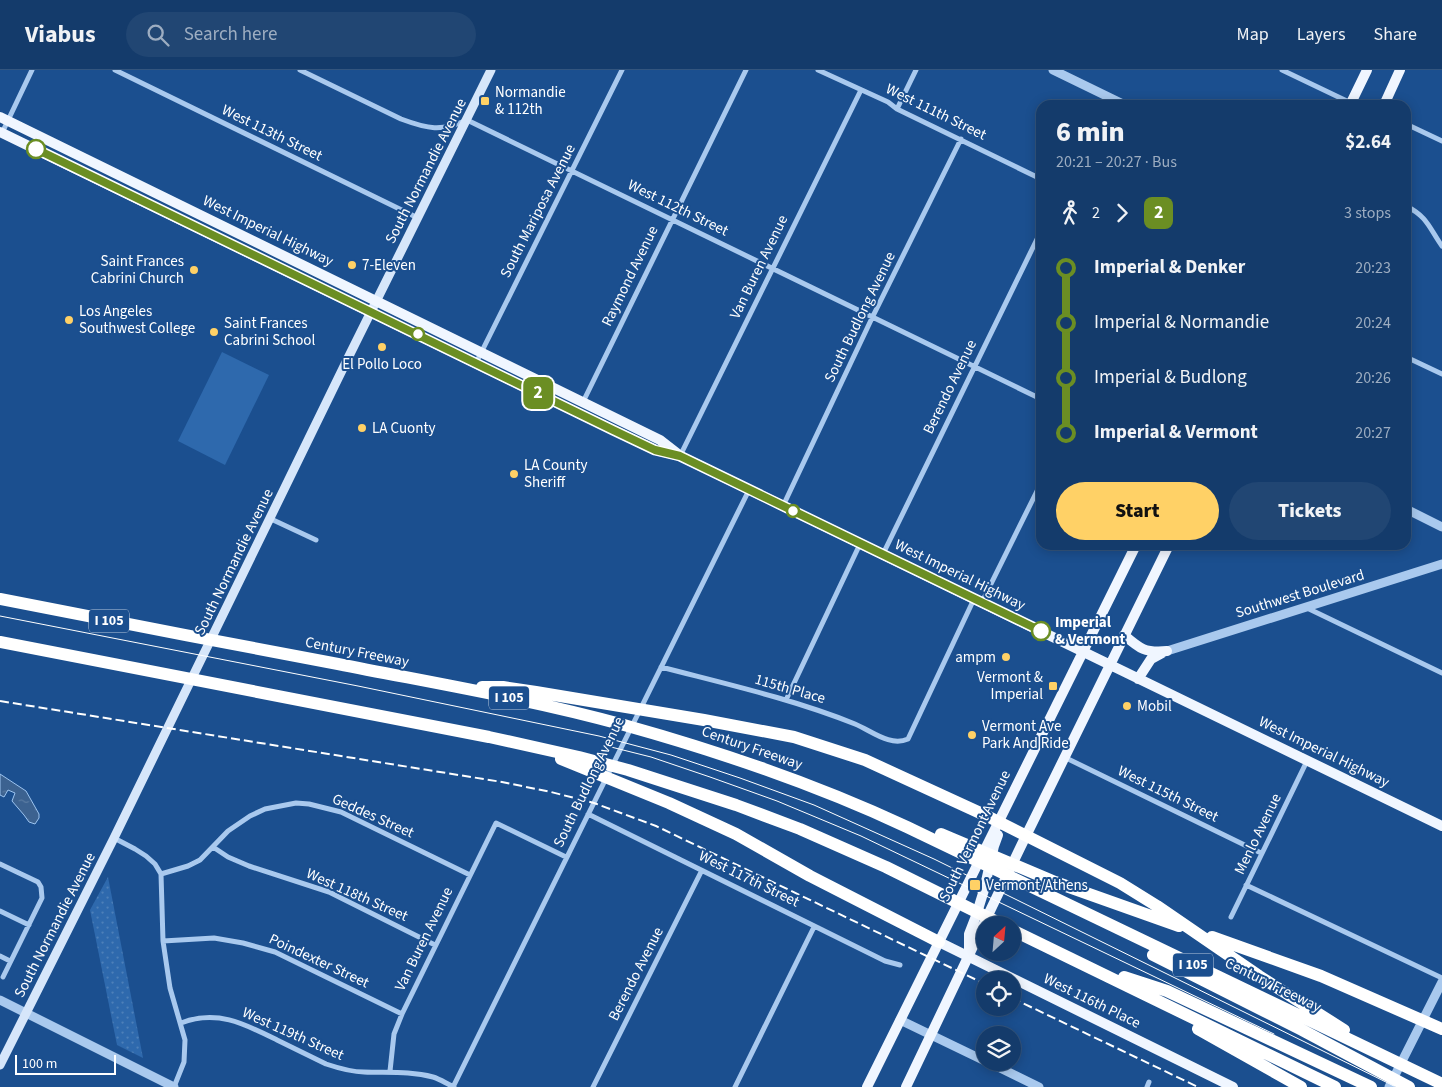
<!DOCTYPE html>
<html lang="en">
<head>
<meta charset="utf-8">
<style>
  :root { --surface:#143b6b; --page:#214673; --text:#f1f3f6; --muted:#9dadc1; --line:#33557e; --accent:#ffd166 }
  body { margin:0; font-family:"Source Sans 3",sans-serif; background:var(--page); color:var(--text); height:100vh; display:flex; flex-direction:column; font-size:19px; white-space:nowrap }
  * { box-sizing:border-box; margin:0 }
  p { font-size:16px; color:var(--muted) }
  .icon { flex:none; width:28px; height:28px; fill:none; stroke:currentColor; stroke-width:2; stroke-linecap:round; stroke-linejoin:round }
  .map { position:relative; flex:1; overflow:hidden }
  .side { position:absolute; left:1036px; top:30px; width:375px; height:450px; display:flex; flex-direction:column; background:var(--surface); border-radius:15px; box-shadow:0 2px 12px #0003,0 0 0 1px var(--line) }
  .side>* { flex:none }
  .badge { padding:0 10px; border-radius:8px; font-size:18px; line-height:32px }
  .needle { width:32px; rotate:26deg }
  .fabs { position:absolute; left:976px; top:846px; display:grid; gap:10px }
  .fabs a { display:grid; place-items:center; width:45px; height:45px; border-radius:50%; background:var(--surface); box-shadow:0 2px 12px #0003,0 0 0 1px var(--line); font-size:25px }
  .scale { position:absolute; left:15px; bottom:12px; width:101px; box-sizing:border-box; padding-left:5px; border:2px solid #fff; border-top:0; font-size:14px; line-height:18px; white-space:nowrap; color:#fff; -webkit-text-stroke:4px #1b4f8f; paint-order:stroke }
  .map>.badge { position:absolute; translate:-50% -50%; box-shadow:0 0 0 2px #fff }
  .legs { display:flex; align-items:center; gap:8px; height:55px; padding:0 20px; font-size:16px }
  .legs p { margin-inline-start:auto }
  .head { display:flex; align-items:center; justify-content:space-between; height:85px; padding:0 20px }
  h1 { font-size:28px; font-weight:800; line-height:38px }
  .button { display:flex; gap:10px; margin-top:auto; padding:10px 20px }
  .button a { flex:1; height:58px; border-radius:30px; background:var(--accent); color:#111; font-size:20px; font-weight:800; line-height:58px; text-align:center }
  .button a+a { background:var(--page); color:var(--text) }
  ul { padding:0 20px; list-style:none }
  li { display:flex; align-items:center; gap:18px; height:55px; font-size:19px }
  li i { display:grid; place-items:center; width:8px; height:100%; margin:0 6px; background:currentColor }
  li i::after { content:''; width:12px; height:12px; margin:-6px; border:4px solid; border-radius:50%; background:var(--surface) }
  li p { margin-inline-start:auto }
  li:first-child i { background:linear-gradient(#0000 50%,currentColor 0) }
  li:last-child i { background:linear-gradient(currentColor 50%,#0000 0) }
  header { display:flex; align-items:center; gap:30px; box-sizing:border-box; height:70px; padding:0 25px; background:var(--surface); border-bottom:1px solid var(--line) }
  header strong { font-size:24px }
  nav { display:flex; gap:28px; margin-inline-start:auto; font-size:18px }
  .search { width:350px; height:45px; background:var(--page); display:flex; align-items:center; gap:12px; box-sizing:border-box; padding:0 18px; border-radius:28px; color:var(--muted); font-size:19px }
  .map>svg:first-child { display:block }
  .green { fill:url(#green-dots) }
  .pitch { fill:#2e69ad }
  .water { fill:url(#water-ripples); stroke:#9cc4f0 }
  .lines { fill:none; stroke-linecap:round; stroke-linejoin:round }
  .minor { stroke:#a9c9ee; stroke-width:5 }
  .tertiary { stroke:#a9c9ee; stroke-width:9 }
  .secondary { stroke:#d6e6fa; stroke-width:9 }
  .primary { stroke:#f0f6ff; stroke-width:10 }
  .motorway { stroke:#fff; stroke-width:12 }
  .tram { stroke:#fff; stroke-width:1 }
  .rail { stroke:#fff; stroke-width:2; stroke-dasharray:9 4; stroke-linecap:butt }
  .line-1-casing { stroke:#fff; stroke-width:11 }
  .line-1 { stroke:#6b8e23; stroke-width:8 }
  .poi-dot { fill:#ffd166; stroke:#1b4f8f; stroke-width:2 }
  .stop-1-dot { fill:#fff; stroke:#6b8e23; stroke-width:2.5 }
  .labels { text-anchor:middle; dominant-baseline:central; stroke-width:4; stroke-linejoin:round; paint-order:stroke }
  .shield { fill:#1b4f8f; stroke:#bbcadd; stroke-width:1 }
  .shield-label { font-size:14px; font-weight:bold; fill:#fff }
  .poi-label { font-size:15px; fill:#fff; stroke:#1b4f8f; text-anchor:start }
  .street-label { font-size:15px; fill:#fff; stroke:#1b4f8f }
  .stop-label { font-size:15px; font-weight:bold; fill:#fff; stroke:#1b4f8f; text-anchor:start }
</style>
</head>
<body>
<header>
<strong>Viabus</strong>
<div class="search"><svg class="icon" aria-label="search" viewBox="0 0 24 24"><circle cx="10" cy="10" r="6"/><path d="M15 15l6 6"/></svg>Search here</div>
<nav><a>Map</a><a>Layers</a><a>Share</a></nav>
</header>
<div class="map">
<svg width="1442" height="1017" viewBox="0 0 1442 1017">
  <defs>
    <pattern id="green-dots" width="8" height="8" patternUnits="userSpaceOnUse" patternTransform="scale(1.25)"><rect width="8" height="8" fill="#2e69ad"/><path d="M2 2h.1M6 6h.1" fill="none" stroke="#4d80b9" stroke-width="1.8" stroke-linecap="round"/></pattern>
    <pattern id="water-ripples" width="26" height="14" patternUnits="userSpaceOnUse" patternTransform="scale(1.25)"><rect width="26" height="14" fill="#3c6290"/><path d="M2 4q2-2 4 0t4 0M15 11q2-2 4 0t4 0" fill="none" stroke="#597aa1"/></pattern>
  </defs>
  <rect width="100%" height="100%" fill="#1b4f8f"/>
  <path class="green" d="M 108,807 L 143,988 L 117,975 L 90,840 Z"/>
  <path class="pitch" d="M 222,282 L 269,305 L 225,395 L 178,371 Z"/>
  <path class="water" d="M 0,704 L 26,721 L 39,744 L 39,748 L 35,754 L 29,752 L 24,745 L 12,731 L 15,723 L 8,720 L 4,727 L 0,725 Z"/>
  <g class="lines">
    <path class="minor" d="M 115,0 L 418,148
      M 300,0 L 401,49 C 428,59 441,62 467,50 L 1041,329
      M 818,0 L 888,32 L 897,39 L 1041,109
      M 1282,0 L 1351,33
      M 897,39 L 916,0
      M 1406,54 L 1442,71
      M 2,63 L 32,0
      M 1406,136 C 1428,147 1429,158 1442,176
      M 1406,287 L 1442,304
      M 476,293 L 622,0
      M 582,334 L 746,0
      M 680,386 L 861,20
      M 783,436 L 872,248 L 961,69
      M 271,449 L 316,470
      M 883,484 L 1041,161
      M 982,532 L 1041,413
      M 1307,538 L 1442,603
      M 661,597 C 726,614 793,629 855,654 C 872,661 890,677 908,669 L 974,529
      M 786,630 L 860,474
      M 1064,687 L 1261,783
      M 588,744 L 885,891 L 900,895
      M 114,768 L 135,779 L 146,786 L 155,794 L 161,804 L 163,871 L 170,918 L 185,970 L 184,992 L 174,1017
      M 213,777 L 228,787 L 249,796 L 329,822 L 435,875
      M 0,794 L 38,812 L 41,817 L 42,828 L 3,907
      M 161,804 L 188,796 L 200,790 L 228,761 L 250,746 L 265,739 L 296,733 L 309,734 L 341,742 L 470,805
      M 1246,815 L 1442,908
      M 0,841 L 29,855
      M 1231,847 L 1307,691
      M 163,871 L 214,868 L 243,873 L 275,882 L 402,944
      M 0,886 L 10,891
      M 181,953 C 217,939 245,954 277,970 C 293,978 310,986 326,994 C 338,998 351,1002 364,1002 C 387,1003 410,1001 433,1007 C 440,1009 447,1014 454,1017
      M 390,1001 L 394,964 L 402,944 L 496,753 L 566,787
      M 453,1017 L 749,420
      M 593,1017 L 701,802
      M 735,1017 L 814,857
      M 1147,1017 L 1149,1012"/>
    <path class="tertiary" d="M 1053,0 L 1125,35
      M 1406,439 L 1442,457
      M 1167,581 L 1442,494
      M 0,930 L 174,1017
      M 900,950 L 985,991
      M 988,992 L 1039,1017
      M 1389,1017 L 1442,912"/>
    <path class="secondary" d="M 0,995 L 114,768 L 349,286 L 491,0"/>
    <path class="primary" d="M 1350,35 L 1367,0
      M 1384,35 L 1400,0
      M 0,47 L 660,370 L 678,384
      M 0,62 L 578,343 L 655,380 L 680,386 L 1442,756
      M 1124,565 C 1140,579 1145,583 1167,581
      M 1138,609 L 1151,589 L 1162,583
      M 939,872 L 1233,1017
      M 969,884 L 969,864 L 976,846 L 984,820 L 994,776 L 998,765
      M 867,1017 L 1136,475
      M 906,1017 L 1021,776 L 1169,475"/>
    <path class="motorway" d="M 0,529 C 113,551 225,573 338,594 C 433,613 530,629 624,655 C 721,682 815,714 907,757 L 1442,1014
      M 0,572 L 489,667 L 579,687 L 628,700 L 736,735 L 800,759 L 886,797 L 1003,855
      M 482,617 L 503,617 L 536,622 L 704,650 L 794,667 L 865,690 L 989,747 L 1120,813 L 1157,836 L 1259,906 L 1344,960
      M 561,689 L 669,733 L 736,764 L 810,806 L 939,872
      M 941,764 L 1055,812 L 1179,856
      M 1012,860 L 1335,1017
      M 1212,867 L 1321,906 L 1442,959
      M 1153,885 L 1302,960 L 1409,1017
      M 1124,907 L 1167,921 L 1371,1017
      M 1198,959 L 1301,1017"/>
    <path class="tram" d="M 0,546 L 358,616 L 599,666 L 671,685 L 740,708 L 814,735 L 934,789 L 1396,1017
      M 603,675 L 651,687 L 710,707 L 777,731 L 861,766 L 1274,964"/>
    <path class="rail" d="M 0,631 L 502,712 L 551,722 L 594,733 L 656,756 L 985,914
      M 1012,928 L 1198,1017"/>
  </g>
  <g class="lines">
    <defs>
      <path id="line-1" d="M 36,79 L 613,360 L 655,380 L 680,386 L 1041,561"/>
    </defs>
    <use href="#line-1" class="line-1-casing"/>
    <use href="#line-1" class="line-1"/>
  </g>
  <g class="poi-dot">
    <rect x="480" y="26" width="10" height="10" rx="2.5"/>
    <circle cx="352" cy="195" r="5"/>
    <circle cx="194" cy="200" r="5"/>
    <circle cx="69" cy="250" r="5"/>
    <circle cx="214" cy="262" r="5"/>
    <circle cx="382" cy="277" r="5"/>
    <circle cx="362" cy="358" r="5"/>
    <circle cx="514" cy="404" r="5"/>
    <circle cx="1006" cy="587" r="5"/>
    <rect x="1048" y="611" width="10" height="10" rx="2.5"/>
    <circle cx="1127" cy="636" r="5"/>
    <circle cx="972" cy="665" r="5"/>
    <rect x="969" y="809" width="12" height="12" rx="2.5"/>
  </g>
  <g class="stop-1-dot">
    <circle cx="36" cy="79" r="9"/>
    <circle cx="418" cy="264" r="6"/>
    <circle cx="793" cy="441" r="6"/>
    <circle cx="1041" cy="561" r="9"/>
  </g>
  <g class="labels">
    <g class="shield">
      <rect x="89" y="539.5" width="40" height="23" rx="4"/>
      <rect x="489" y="616.5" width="40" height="23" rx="4"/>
      <rect x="1173" y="883.5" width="40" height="23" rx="4"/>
    </g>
    <g class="shield-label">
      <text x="109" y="551">I 105</text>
      <text x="509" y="628">I 105</text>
      <text x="1193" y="895">I 105</text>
    </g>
    <g class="poi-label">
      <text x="495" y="22">Normandie<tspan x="495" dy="17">&amp; 112th</tspan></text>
      <text x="184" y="191" text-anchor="end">Saint Frances<tspan x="184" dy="17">Cabrini Church</tspan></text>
      <text x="362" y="195">7-Eleven</text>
      <text x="79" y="241">Los Angeles<tspan x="79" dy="17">Southwest College</tspan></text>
      <text x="224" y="253">Saint Frances<tspan x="224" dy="17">Cabrini School</tspan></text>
      <text x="382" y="294" text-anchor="middle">El Pollo Loco</text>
      <text x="372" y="358">LA Cuonty</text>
      <text x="524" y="395">LA County<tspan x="524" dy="17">Sheriff</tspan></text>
      <text x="996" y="587" text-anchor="end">ampm</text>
      <text x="1043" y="607" text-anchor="end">Vermont &amp;<tspan x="1043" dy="17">Imperial</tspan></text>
      <text x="1137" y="636">Mobil</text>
      <text x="982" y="656">Vermont Ave<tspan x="982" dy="17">Park And Ride</tspan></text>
      <text x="986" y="815">Vermont/Athens</text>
    </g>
    <g class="street-label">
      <text transform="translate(936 42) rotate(26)">West 111th Street</text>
      <text transform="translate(272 63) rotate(26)">West 113th Street</text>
      <text transform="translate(426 101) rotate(-63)">South Normandie Avenue</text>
      <text transform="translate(678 138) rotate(26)">West 112th Street</text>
      <text transform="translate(538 141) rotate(-63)">South Mariposa Avenue</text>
      <text transform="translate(268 161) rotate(26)">West Imperial Highway</text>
      <text transform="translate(759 197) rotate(-64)">Van Buren Avenue</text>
      <text transform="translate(630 206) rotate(-64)">Raymond Avenue</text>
      <text transform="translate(860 247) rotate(-64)">South Budlong Avenue</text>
      <text transform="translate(950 317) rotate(-64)">Berendo Avenue</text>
      <text transform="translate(234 492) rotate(-64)">South Normandie Avenue</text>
      <text transform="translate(960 505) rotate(26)">West Imperial Highway</text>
      <text transform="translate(1300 524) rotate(-17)">Southwest Boulevard</text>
      <text transform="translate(357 582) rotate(11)">Century Freeway</text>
      <text transform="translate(790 619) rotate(16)">115th Place</text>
      <text transform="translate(752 678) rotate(19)">Century Freeway</text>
      <text transform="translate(1324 682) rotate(26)">West Imperial Highway</text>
      <text transform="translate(589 712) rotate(-64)">South Budlong Avenue</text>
      <text transform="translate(1168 724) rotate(26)">West 115th Street</text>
      <text transform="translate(373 746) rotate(24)">Geddes Street</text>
      <text transform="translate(1258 764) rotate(-64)">Menlo Avenue</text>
      <text transform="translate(975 766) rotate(-64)">South Vermont Avenue</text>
      <text transform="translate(749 809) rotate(26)">West 117th Street</text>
      <text transform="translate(357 825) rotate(24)">West 118th Street</text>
      <text transform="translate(55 855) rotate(-63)">South Normandie Avenue</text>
      <text transform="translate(424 869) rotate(-64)">Van Buren Avenue</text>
      <text transform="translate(319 891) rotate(25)">Poindexter Street</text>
      <text transform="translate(636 904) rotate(-63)">Berendo Avenue</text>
      <text transform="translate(1273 915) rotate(26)">Century Freeway</text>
      <text transform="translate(1092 931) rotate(26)">West 116th Place</text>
      <text transform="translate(293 964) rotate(24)">West 119th Street</text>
    </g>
    <g class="stop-label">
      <text x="1055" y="552">Imperial<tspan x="1055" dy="17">&amp; Vermont</tspan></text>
    </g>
  </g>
</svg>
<div class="fabs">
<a><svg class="needle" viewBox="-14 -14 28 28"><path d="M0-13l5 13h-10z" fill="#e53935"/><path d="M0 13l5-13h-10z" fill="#9dadc1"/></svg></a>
<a><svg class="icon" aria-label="locate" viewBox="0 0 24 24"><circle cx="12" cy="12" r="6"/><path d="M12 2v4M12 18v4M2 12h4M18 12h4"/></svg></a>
<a><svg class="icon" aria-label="layers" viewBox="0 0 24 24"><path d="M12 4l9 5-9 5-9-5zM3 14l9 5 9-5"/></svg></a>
</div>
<div class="scale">100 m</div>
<b class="badge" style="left:538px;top:323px;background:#6b8e23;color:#fff">2</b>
<section class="side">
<div class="head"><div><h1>6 min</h1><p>20:21 – 20:27 · Bus</p></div><b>$2.64</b></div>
<div class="legs"><svg class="icon" aria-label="walk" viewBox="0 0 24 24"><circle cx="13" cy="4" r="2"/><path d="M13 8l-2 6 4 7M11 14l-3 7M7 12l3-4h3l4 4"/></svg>2<svg class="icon" aria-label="forward" viewBox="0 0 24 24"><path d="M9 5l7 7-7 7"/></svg><b class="badge" style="background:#6b8e23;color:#fff">2</b><p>3 stops</p></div>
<ul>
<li><i style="color:#6b8e23"></i><b>Imperial &amp; Denker</b><p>20:23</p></li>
<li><i style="color:#6b8e23"></i><span>Imperial &amp; Normandie</span><p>20:24</p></li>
<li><i style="color:#6b8e23"></i><span>Imperial &amp; Budlong</span><p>20:26</p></li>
<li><i style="color:#6b8e23"></i><b>Imperial &amp; Vermont</b><p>20:27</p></li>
</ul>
<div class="button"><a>Start</a><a>Tickets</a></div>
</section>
</div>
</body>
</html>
